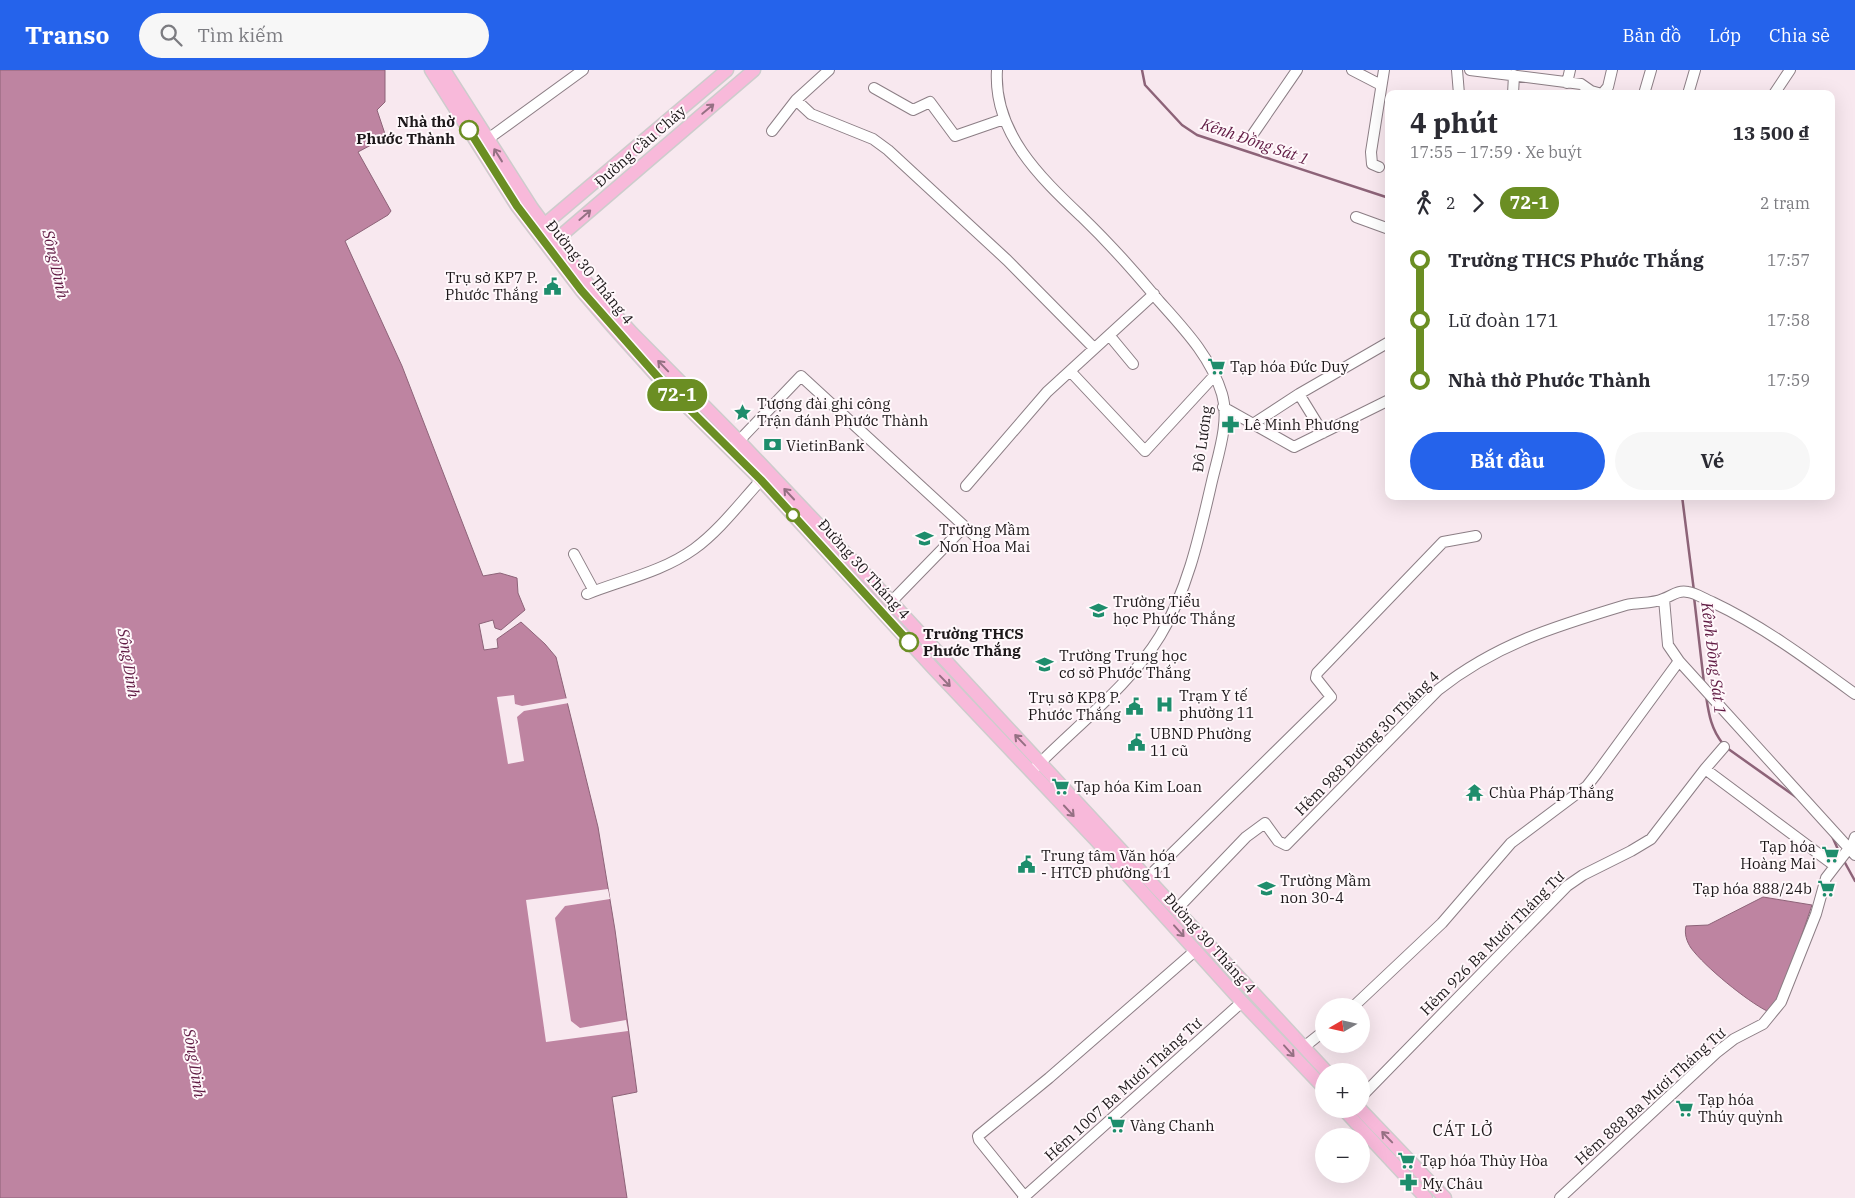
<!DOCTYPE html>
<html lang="vi">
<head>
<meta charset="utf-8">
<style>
  :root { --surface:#fff; --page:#f7f7f7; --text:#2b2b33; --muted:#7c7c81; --accent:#2563eb }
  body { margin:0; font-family:"IBM Plex Serif",serif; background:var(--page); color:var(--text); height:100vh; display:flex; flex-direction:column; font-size:19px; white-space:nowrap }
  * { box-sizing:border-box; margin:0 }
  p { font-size:16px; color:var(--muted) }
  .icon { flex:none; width:28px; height:28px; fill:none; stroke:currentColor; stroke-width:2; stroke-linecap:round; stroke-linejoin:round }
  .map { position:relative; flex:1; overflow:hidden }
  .side { position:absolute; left:1385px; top:20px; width:450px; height:410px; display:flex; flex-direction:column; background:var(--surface); border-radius:10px; box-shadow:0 5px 20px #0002 }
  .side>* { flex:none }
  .badge { padding:0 10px; border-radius:16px; font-size:18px; line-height:32px }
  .needle { width:32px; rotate:261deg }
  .buttons { position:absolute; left:1315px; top:928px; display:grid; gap:10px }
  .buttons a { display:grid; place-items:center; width:55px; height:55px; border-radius:50%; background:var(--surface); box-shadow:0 5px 20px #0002; font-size:25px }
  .map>.badge { position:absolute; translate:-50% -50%; box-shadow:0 0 0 2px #fff }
  .legs { display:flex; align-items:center; gap:8px; height:55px; padding:0 25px; font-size:16px }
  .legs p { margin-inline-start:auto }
  .head { display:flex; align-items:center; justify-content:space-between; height:85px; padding:0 25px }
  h1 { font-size:28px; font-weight:700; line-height:38px }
  .action { display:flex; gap:10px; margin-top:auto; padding:10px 25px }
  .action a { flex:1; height:58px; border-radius:30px; background:var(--accent); color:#fff; font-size:20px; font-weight:700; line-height:58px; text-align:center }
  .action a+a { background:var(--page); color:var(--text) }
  ul { padding:0 25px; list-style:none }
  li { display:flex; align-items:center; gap:18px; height:60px; font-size:19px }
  li i { display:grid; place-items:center; width:8px; height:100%; margin:0 6px; background:currentColor }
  li i::after { content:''; width:12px; height:12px; margin:-6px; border:4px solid; border-radius:50%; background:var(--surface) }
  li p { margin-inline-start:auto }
  li:first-child i { background:linear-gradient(#0000 50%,currentColor 0) }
  li:last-child i { background:linear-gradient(currentColor 50%,#0000 0) }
  header { display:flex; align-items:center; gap:30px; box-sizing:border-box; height:70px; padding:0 25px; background:var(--accent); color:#fff }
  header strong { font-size:24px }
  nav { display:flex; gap:28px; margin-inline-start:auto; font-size:18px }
  .search { width:350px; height:45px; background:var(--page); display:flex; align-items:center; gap:12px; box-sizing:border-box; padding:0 18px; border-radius:28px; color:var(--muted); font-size:19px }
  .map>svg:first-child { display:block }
  .water { fill:#be84a1; stroke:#8d6378 }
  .pier { fill:#f8e8ef }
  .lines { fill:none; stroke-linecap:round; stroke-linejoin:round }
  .stream { stroke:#8d6378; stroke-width:2.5 }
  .minor-casing { stroke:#8c7e85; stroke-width:12 }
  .major-casing { stroke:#cdcccc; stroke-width:15 }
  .minor { stroke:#fff; stroke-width:10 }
  .major { stroke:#f8b9da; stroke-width:12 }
  .oneway { stroke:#957083 }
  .line-1-casing { stroke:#fff; stroke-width:11 }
  .line-1 { stroke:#6b8e23; stroke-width:8 }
  .stop-1-dot { fill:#fff; stroke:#6b8e23; stroke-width:2.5 }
  .labels { text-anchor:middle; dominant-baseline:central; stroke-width:4; stroke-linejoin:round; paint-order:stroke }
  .stop-label { font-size:15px; font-weight:bold; fill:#1c1719; stroke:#fff8fb; text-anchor:end }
  .street-label { font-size:15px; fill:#1c1719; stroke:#fff8fb }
  .poi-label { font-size:15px; fill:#1c1719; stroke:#fff8fb; text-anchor:start }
  .water-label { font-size:16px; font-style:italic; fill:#601a43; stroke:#fff8fb }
  .neighbourhood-label { font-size:16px; letter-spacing:1px; fill:#1c1719; stroke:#fff8fb }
</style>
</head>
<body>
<header>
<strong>Transo</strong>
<div class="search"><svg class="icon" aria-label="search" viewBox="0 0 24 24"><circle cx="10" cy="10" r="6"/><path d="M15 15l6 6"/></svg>Tìm kiếm</div>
<nav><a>Bản đồ</a><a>Lớp</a><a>Chia sẻ</a></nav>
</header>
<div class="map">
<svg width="1855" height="1128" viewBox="0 0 1855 1128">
  <rect width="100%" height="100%" fill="#f8e8ef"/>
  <path class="water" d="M 0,0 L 385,0 L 385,32 L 377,40 L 386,67 L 358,82 L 391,141 L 388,145 L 345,171 L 402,296 L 483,506 L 500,503 L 517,508 L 518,523 L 525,540 L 501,560 L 495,558 L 493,550 L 479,554 L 484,580 L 498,578 L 497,569 L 521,552 L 545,574 L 556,587 L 598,757 L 615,860 L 637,1022 L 612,1027 L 627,1128 L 0,1128 Z
    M 1763,827 L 1812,835 L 1783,920 L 1771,940 L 1767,941 C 1747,931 1705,897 1691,878 C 1687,872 1684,864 1686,856 L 1708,855 Z"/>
  <path class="pier" d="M 514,625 L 515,634 L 522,636 L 568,628 L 569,633 L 524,641 L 517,647 L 524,691 L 508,694 L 497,627 Z
    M 608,819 L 610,829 L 565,836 L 555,848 L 571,951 L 580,958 L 626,950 L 628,961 L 546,972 L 526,830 Z"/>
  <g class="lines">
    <path class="stream" d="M 1142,0 L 1145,15 L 1182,55 L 1197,65 L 1389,128
      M 1682,426 L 1694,521
      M 1694,527 L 1704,613
      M 1706,626 C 1709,645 1711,659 1723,674
      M 1727,678 L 1796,727
      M 1832,766 L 1840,784
      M 1844,791 L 1855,811"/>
    <defs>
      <path id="minor" d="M 829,0 L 796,30 L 811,44 L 873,69 L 888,80 L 1007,190 L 1094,278
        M 997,0 C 993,63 1041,108 1082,147 C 1110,174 1135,202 1159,231 C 1184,259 1211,287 1222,324 C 1230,351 1218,385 1212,411 C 1200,463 1188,520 1160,566 C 1131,614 1075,657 1036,697
        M 1352,0 L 1381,15
        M 1457,0 L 1459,24
        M 1470,0 L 1581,14 L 1591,21 L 1602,24 L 1608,17 L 1612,0
        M 1567,13 L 1570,0
        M 874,18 L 913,40 L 930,32 L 955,66 L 1004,49
        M 1513,24 L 1514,5
        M 1644,24 L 1651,0
        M 1688,24 L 1695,0
        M 1774,24 L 1790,0
        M 772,61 L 796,30
        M 1253,64 L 1297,0
        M 488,69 L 583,0
        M 1379,97 L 1372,94 L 1371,82 L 1384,0
        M 1356,147 L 1389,159
        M 1109,265 L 1133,294
        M 1070,301 L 1145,381 L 1214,306
        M 1223,337 L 1294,377 L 1389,330
        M 1253,354 L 1299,324
        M 1323,363 L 1299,324 L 1389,272
        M 735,375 L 801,306 L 976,467
        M 966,416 L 1047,322 L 1154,224
        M 574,484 L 594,521
        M 587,524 C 622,510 662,502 694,479 C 719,461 740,433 761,410
        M 891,532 L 964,457
        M 1679,591 L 1855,785
        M 1705,699 L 1724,677
        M 1147,808 L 1331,627 L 1316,608 L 1317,603 L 1443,472 L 1476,466
        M 1176,840 L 1246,767 L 1265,753 L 1278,771 L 1286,775 L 1438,620 C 1496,574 1556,556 1626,535 C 1638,532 1652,534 1663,529 C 1672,526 1677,520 1688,522 C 1696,523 1704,529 1712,532 C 1763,556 1810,591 1855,624
        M 1354,936 L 1442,853 L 1511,773 L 1587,716 L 1597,703 L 1679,591 L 1668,575 L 1664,529
        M 1304,977 L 1324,961
        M 1361,1027 L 1567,816 L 1583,805 L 1631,781 L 1651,769 L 1705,699 L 1835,796
        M 1025,1127 L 979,1070 L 978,1066 L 1049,1008 L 1196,880
        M 1023,1128 L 1242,932
        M 1560,1128 L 1716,983 L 1734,969 L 1763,954 L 1781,932 L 1816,844 L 1826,808 L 1853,773 L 1855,767"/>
      <path id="major" d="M 431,0 L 517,136 L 581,220 L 612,256 L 664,314 L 761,410 L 934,599 L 1094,768 L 1242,932 L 1324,1018
        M 444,0 L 532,138 L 591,218 L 632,263 L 739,371 L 869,508 L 1326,1001
        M 538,160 L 727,0
        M 550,175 L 754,0
        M 1343,1039 L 1426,1128
        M 1360,1039 L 1445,1128"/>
    </defs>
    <use href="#minor" class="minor-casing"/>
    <use href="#major" class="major-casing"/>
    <use href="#minor" class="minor"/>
    <use href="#major" class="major"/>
  </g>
  <defs><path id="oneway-shaft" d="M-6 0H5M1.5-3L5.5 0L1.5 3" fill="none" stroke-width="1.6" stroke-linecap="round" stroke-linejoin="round" transform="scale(1.25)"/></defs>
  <g class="oneway">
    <use href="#oneway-shaft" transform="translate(708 39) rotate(-40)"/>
    <use href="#oneway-shaft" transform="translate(498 85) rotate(-122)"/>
    <use href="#oneway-shaft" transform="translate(585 145) rotate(-41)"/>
    <use href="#oneway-shaft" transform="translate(663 296) rotate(-134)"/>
    <use href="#oneway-shaft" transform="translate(789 424) rotate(-133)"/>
    <use href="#oneway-shaft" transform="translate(945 611) rotate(46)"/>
    <use href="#oneway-shaft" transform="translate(1020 670) rotate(-134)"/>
    <use href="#oneway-shaft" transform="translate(1069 741) rotate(47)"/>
    <use href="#oneway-shaft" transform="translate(1179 861) rotate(48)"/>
    <use href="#oneway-shaft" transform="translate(1289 981) rotate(48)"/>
    <use href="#oneway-shaft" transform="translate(1387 1067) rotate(-134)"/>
  </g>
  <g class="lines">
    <defs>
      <path id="line-1" d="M 469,60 L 517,136 L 581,220 L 664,314 L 761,410 L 909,572"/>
    </defs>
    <use href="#line-1" class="line-1-casing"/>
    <use href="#line-1" class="line-1"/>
  </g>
  <defs>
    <symbol id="civic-bare" viewBox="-9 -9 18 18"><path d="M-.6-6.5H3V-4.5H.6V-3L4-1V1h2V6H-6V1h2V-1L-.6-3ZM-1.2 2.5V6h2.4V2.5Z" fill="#1e8d6c" stroke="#fff8fb" stroke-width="2.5" paint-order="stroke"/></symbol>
    <symbol id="supermarket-bare" viewBox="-9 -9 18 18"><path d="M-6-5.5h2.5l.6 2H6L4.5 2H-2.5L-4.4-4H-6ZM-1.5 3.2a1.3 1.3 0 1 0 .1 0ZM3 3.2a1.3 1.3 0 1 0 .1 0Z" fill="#1e8d6c" stroke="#fff8fb" stroke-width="2.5" paint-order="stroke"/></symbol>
    <symbol id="sight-bare" viewBox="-9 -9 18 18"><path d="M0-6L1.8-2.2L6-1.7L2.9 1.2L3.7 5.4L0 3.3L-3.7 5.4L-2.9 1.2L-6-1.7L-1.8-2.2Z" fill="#1e8d6c" stroke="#fff8fb" stroke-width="2.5" paint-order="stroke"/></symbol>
    <symbol id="pharmacy-bare" viewBox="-9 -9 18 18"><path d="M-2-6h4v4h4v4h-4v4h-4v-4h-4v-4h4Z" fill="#1e8d6c" stroke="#fff8fb" stroke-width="2.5" paint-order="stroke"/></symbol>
    <symbol id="bank-bare" viewBox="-9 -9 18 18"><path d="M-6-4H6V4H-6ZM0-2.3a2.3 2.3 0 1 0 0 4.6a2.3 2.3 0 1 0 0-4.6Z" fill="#1e8d6c" stroke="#fff8fb" stroke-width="2.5" paint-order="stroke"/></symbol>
    <symbol id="school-bare" viewBox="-9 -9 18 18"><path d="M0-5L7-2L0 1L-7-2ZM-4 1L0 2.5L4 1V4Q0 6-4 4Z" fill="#1e8d6c" stroke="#fff8fb" stroke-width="2.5" paint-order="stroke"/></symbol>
    <symbol id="hospital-bare" viewBox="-9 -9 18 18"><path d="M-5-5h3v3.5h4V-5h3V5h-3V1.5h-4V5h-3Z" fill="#1e8d6c" stroke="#fff8fb" stroke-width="2.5" paint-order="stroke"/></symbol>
    <symbol id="temple-bare" viewBox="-9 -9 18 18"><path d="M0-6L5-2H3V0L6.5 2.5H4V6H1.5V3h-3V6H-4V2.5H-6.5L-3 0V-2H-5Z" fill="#1e8d6c" stroke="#fff8fb" stroke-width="2.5" paint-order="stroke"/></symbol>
  </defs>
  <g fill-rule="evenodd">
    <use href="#civic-bare" x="540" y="204" width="25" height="25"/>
    <use href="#supermarket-bare" x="1204" y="284" width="25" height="25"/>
    <use href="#sight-bare" x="730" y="330" width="25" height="25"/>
    <use href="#pharmacy-bare" x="1218" y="342" width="25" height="25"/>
    <use href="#bank-bare" x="760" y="362" width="25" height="25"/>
    <use href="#school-bare" x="912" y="456" width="25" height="25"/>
    <use href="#school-bare" x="1086" y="528" width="25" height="25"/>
    <use href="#school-bare" x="1032" y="582" width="25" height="25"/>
    <use href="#hospital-bare" x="1152" y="622" width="25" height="25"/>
    <use href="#civic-bare" x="1122" y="624" width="25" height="25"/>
    <use href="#civic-bare" x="1124" y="660" width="25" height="25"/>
    <use href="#supermarket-bare" x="1048" y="704" width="25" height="25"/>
    <use href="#temple-bare" x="1462" y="710" width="25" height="25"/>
    <use href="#supermarket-bare" x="1818" y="772" width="25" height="25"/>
    <use href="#civic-bare" x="1014" y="782" width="25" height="25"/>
    <use href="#supermarket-bare" x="1814" y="806" width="25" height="25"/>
    <use href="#school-bare" x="1254" y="806" width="25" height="25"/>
    <use href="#supermarket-bare" x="1672" y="1026" width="25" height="25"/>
    <use href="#supermarket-bare" x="1104" y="1042" width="25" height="25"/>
    <use href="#supermarket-bare" x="1394" y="1078" width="25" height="25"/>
    <use href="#pharmacy-bare" x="1396" y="1100" width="25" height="25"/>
  </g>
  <g class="stop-1-dot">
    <circle cx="469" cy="60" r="9"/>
    <circle cx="793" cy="445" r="6"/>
    <circle cx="909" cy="572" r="9"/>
  </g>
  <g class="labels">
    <g class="stop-label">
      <text x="455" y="51">Nhà thờ<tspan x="455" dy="17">Phước Thành</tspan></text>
      <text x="923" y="563" text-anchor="start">Trường THCS<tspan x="923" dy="17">Phước Thắng</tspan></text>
    </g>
    <g class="street-label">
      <text transform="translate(640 76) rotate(-41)">Đường Cầu Cháy</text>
      <text transform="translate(590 202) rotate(51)">Đường 30 Tháng 4</text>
      <text transform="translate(1202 369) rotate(-82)">Đô Lương</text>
      <text transform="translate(864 499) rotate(48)">Đường 30 Tháng 4</text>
      <text transform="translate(1367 673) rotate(-45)">Hẻm 988 Đường 30 Tháng 4</text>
      <text transform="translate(1210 873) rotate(48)">Đường 30 Tháng 4</text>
      <text transform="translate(1492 873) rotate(-45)">Hẻm 926 Ba Mươi Tháng Tư</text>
      <text transform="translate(1123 1019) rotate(-42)">Hẻm 1007 Ba Mươi Tháng Tư</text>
      <text transform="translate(1650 1026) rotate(-42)">Hẻm 888 Ba Mươi Tháng Tư</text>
    </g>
    <g class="poi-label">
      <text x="538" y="207" text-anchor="end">Trụ sở KP7 P.<tspan x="538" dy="17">Phước Thắng</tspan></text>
      <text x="1230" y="296">Tạp hóa Đức Duy</text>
      <text x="757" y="333">Tượng đài ghi công<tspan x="757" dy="17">Trận đánh Phước Thành</tspan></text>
      <text x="1244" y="354">Lê Minh Phương</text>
      <text x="786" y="375">VietinBank</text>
      <text x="939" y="459">Trường Mầm<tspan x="939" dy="17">Non Hoa Mai</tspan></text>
      <text x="1113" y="531">Trường Tiểu<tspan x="1113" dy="17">học Phước Thắng</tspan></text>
      <text x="1059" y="585">Trường Trung học<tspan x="1059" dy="17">cơ sở Phước Thắng</tspan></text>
      <text x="1179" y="625">Trạm Y tế<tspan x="1179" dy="17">phường 11</tspan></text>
      <text x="1121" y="627" text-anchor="end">Trụ sở KP8 P.<tspan x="1121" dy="17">Phước Thắng</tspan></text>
      <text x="1150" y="663">UBND Phường<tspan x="1150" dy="17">11 cũ</tspan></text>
      <text x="1074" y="716">Tạp hóa Kim Loan</text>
      <text x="1489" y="722">Chùa Pháp Thắng</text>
      <text x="1816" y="776" text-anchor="end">Tạp hóa<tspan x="1816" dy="17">Hoàng Mai</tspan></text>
      <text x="1041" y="785">Trung tâm Văn hóa<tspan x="1041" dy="17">- HTCĐ phường 11</tspan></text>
      <text x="1280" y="810">Trường Mầm<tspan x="1280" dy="17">non 30-4</tspan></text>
      <text x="1812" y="818" text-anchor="end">Tạp hóa 888/24b</text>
      <text x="1698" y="1029">Tạp hóa<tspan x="1698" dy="17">Thúy quỳnh</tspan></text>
      <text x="1130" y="1055">Vàng Chanh</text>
      <text x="1420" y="1090">Tạp hóa Thủy Hòa</text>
      <text x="1422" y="1113">Mỵ Châu</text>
    </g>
    <g class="water-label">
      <text transform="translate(1255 71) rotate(19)">Kênh Đồng Sát 1</text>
      <text transform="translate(56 194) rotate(77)">Sông Dinh</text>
      <text transform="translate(1714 588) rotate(83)">Kênh Đồng Sát 1</text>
      <text transform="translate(129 593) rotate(81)">Sông Dinh</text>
      <text transform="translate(195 993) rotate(81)">Sông Dinh</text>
    </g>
    <g class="neighbourhood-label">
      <text x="1463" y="1060">CÁT LỞ</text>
    </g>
  </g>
</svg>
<div class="buttons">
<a><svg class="needle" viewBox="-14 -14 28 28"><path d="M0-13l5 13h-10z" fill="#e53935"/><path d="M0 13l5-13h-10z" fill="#7c7c81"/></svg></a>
<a>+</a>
<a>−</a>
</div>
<b class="badge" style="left:677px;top:325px;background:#6b8e23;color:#fff">72-1</b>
<section class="side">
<div class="head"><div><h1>4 phút</h1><p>17:55 – 17:59 · Xe buýt</p></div><b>13 500 ₫</b></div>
<div class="legs"><svg class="icon" aria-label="walk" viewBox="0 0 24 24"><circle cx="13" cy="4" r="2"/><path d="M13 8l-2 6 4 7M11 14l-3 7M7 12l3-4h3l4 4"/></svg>2<svg class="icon" aria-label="forward" viewBox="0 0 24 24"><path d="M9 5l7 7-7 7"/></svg><b class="badge" style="background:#6b8e23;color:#fff">72-1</b><p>2 trạm</p></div>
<ul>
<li><i style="color:#6b8e23"></i><b>Trường THCS Phước Thắng</b><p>17:57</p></li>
<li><i style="color:#6b8e23"></i><span>Lữ đoàn 171</span><p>17:58</p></li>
<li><i style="color:#6b8e23"></i><b>Nhà thờ Phước Thành</b><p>17:59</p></li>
</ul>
<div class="action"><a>Bắt đầu</a><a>Vé</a></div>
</section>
</div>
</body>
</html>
